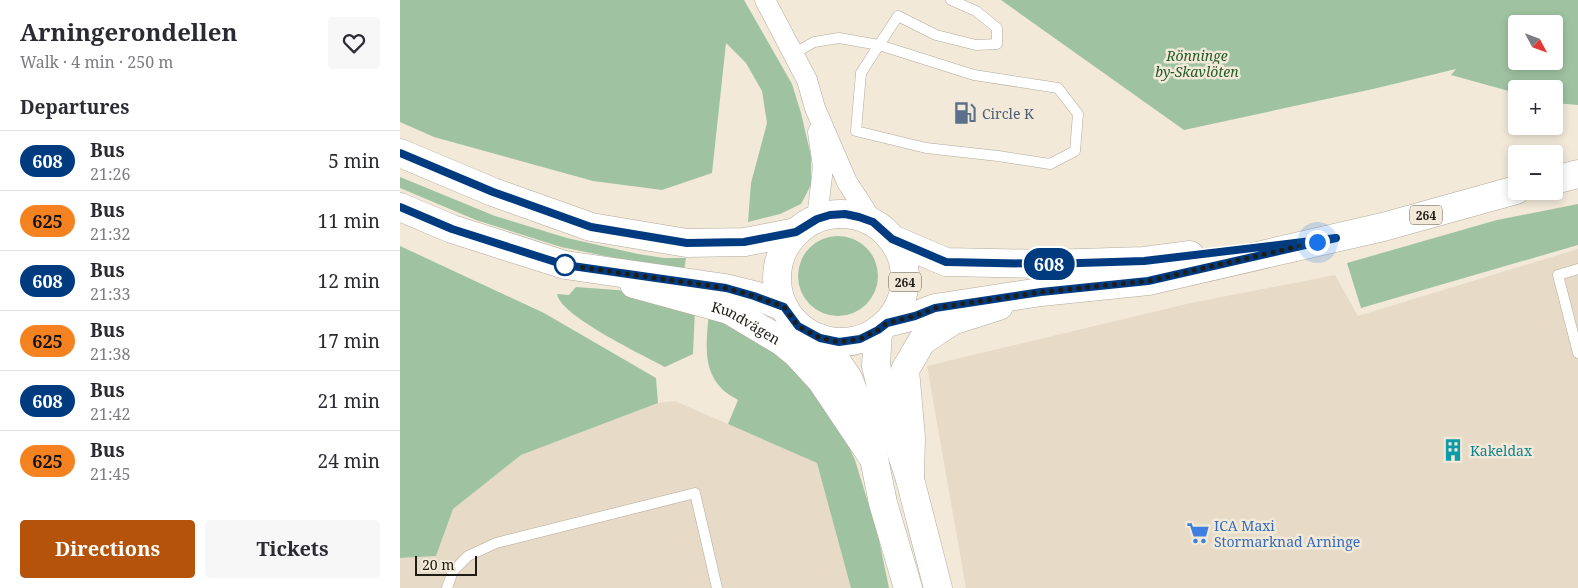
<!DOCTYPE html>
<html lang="en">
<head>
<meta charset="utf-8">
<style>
  :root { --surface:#fff; --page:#f7f7f7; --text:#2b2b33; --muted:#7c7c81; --line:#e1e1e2; --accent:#b45309 }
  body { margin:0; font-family:"Noto Serif",serif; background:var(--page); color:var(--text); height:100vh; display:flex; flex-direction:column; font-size:19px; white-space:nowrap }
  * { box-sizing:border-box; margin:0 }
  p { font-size:16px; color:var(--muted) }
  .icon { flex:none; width:28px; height:28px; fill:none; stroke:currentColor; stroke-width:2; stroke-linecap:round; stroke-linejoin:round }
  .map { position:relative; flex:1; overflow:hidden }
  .details { display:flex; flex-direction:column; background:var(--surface); width:400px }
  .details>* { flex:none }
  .badge { padding:0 10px; border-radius:16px; font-size:18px; line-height:32px }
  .needle { width:32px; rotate:131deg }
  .tools { position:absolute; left:1108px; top:15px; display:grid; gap:10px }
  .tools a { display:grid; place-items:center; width:55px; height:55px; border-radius:5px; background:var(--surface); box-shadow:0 2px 8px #0003; font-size:25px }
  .scale { position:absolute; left:15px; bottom:12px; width:62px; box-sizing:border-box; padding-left:5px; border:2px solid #201d17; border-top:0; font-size:14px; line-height:18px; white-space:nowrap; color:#201d17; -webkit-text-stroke:4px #f2e9d9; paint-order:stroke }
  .you { position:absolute; width:25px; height:25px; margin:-12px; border:4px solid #fff; border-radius:50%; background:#1a73e8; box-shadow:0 0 0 8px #1a73e833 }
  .map>.badge { position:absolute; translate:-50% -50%; box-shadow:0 0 0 2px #fff }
  h2 { padding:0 20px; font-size:19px; line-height:45px }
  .round { display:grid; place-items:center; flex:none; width:52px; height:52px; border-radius:5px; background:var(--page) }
  .summary { display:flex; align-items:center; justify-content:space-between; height:85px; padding:0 20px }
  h1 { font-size:24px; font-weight:700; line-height:38px }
  .cta { display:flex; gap:10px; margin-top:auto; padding:10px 20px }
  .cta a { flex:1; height:58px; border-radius:5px; background:var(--accent); color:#fff; font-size:20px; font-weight:700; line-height:58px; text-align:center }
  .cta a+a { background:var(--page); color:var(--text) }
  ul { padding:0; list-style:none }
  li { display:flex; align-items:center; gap:15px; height:60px; padding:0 20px; border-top:1px solid var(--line) }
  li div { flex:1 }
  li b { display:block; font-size:19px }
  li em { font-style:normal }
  li .badge { min-width:55px; font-weight:700; text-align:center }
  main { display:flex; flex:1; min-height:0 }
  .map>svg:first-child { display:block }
  .commercial { fill:#e7dac6 }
  .green { fill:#9fc3a1; fill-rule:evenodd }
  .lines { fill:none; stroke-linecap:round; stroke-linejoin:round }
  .lane-casing { stroke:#b2aa9b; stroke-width:11 }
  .street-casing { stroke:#b2aa9b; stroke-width:21 }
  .secondary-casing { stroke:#b2aa9b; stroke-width:29 }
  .primary-casing { stroke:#b2aa9b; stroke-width:29 }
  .lane { stroke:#fff; stroke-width:10 }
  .street { stroke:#fff; stroke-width:20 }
  .secondary { stroke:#fff; stroke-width:28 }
  .primary { stroke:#fff; stroke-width:28 }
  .line-casing { stroke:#fff; stroke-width:11 }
  .line { stroke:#003b80; stroke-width:8 }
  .walk { stroke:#201d17; stroke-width:5; stroke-dasharray:0 9 }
  .stop-dot { fill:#fff; stroke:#003b80; stroke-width:2.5 }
  .labels { text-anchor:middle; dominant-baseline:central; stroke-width:5; stroke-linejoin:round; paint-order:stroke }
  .shield { fill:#f2e9d9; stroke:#5f5a51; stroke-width:1 }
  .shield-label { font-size:12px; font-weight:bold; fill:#201d17 }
  .park-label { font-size:14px; font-style:italic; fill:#205a27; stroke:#f2e9d9 }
  .service-label { font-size:14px; fill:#4e5e75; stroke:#f2e9d9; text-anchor:start }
  .street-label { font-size:14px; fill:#201d17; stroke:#f2e9d9 }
  .culture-label { font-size:14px; fill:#0d838f; stroke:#f2e9d9; text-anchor:start }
  .shop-label { font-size:14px; fill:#366cbe; stroke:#f2e9d9; text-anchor:start }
</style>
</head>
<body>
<main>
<section class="details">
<div class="summary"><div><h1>Arningerondellen</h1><p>Walk · 4 min · 250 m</p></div><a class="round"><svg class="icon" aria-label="heart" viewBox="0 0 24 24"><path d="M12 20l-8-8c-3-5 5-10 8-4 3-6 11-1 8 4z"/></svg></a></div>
<h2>Departures</h2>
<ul>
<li><span class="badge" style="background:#003b80;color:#fff">608</span><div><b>Bus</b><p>21:26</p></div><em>5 min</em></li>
<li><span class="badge" style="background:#f58220;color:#111">625</span><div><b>Bus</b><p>21:32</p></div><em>11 min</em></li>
<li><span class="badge" style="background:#003b80;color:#fff">608</span><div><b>Bus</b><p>21:33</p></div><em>12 min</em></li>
<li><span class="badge" style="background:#f58220;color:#111">625</span><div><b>Bus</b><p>21:38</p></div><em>17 min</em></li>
<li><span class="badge" style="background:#003b80;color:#fff">608</span><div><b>Bus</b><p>21:42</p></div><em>21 min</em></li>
<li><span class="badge" style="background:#f58220;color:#111">625</span><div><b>Bus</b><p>21:45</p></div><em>24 min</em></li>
</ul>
<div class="cta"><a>Directions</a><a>Tickets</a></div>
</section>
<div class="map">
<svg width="1178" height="588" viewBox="0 0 1178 588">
  <rect width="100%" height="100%" fill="#f2e9d9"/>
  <path class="commercial" d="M 1178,249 L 1178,588 L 566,588 L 527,366 L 791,303 L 935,275 L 958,316 Z
    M 275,401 L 417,463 L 453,588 L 0,588 L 0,558 L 36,556 L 53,509 L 121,455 L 258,403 Z"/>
  <path class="green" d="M 0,0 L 344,0 L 392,84 L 401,113 L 411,156 L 411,185 L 401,204 L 380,214 L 348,222 L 351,183 L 367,123 L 362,91 L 346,63 L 326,43 L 312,173 L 262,190 L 193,181 L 34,137 L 0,122 Z
    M 601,0 L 1178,0 L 1178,105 L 1154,103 L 1154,89 L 1116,89 L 1116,93 L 1051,75 L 1056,69 L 973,89 L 784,130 ZM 1116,24 L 1154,24 L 1154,61 L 1116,61 Z
    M 0,177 L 95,216 L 167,238 L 238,254 L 264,258 L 286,258 L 284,272 L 161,247 L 76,220 L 0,188 Z
    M 1178,204 L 1178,245 L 961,308 L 947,263 L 1097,220 Z
    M398 276a40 40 0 1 1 80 0a40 40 0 1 1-80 0Z
    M 0,246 L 144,313 L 256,378 L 258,403 L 121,455 L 53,509 L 36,556 L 0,558 Z
    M 176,287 L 230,291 L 295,309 L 293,354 L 265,367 C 245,356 160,316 157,294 L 169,295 Z
    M 309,311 L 381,351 L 433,412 L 455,460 L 478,535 L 489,588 L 451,588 L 417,463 L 328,424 L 338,400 C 333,397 326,393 322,389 C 301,368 307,338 309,311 Z"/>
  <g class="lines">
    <defs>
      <path id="lane" d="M 479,45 L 574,75 L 658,88 L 678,114 L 675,151 L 650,164 L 598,156 L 526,148 L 456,131 L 461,73 Z
        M 393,54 L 414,42 L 439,38 L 479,45 L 498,16 L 536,35 L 576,45 L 597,44 L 597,28 L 576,11 L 551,0
        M 1178,269 L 1158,275 L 1178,353
        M 47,588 L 53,571 L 68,556 L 96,543 L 295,493 L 317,588"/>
      <path id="street" d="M 365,0 L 407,80 L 415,108 L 447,182 L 473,222
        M 417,219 L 423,167 L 418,132"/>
      <g id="secondary">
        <path id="s1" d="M 234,284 L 329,310 L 381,341 L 397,354 L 421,380 L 474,459"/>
        <path d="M 478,330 L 476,366 L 486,406 L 510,479 L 538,588"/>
        <path d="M 420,338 L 448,378 L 467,424 L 483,503 L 508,588"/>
        <path d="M 510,479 L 511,438 L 505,370 L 522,341 L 552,321 L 599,306"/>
      </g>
      <path id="primary" d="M 0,153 L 93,192 L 191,227 L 287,243 L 345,242 L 396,232
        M 1154,180 L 1178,174
        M 0,207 L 52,229 L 165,265 L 325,288 L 354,295 L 384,307
        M377 278a64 64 0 1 1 128 0a64 64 0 1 1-128 0Z
        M 492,239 L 546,262 L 648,264 L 744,261 L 790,255
        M 487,323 L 515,316 L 535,308 L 641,292 L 748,281 L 983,227 L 1116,190"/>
    </defs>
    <use href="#lane" class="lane-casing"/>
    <use href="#street" class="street-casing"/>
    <use href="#secondary" class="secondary-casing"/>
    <use href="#primary" class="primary-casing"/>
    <use href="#lane" class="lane"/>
    <use href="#street" class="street"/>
    <use href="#secondary" class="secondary"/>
    <use href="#primary" class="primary"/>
  </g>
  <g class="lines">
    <defs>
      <path id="line" d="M 0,153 L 93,192 L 191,227 L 287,243 L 344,242 L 396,232 L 417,219 L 430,215 L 445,214 L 459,217 L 473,222 L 492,239 L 546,262 L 648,264 L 744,261 L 936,238 L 748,281 L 641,292 L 535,308 L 515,316 L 487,323 L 478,330 L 460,339 L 439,342 L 420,338 L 398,326 L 384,307 L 354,296 L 326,288 L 165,265 L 52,229 L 0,207"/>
    </defs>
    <use href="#line" class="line-casing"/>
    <use href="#line" class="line"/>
    <path class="walk" d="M 165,265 L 326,288 L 354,296 L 384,307 L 398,326 L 420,338 L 439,342 L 460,339 L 478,330 L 487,323 L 515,316 L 535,308 L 641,292 L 748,281 L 917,242"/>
  </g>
  <defs>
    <symbol id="fuel-bare" viewBox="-9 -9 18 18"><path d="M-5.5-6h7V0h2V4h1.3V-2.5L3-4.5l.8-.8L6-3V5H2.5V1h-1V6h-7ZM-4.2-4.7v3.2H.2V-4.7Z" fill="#5c6f8a" stroke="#f2e9d9" stroke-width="2.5" paint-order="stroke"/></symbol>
    <symbol id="building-bare" viewBox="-9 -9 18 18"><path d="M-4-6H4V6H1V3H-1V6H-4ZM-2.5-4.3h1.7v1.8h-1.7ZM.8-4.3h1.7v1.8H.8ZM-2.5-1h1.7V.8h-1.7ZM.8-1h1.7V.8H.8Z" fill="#0f9aa8" stroke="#f2e9d9" stroke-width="2.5" paint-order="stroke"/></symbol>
    <symbol id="supermarket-bare" viewBox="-9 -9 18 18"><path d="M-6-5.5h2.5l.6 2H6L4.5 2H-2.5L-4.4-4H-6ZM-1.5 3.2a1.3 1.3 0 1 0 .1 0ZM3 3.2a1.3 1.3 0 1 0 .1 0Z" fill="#3f7fe0" stroke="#f2e9d9" stroke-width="2.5" paint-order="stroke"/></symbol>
  </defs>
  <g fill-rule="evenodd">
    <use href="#fuel-bare" x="549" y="97" width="32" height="32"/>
    <use href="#building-bare" x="1037" y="434" width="32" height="32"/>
    <use href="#supermarket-bare" x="782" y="517" width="32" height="32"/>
  </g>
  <circle class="stop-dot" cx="165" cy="265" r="10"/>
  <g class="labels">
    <g class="shield">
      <rect x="1010" y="205.5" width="32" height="19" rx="4"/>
      <rect x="489" y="272.5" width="32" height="19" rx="4"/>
    </g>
    <g class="shield-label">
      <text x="1026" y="215">264</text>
      <text x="505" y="282">264</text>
    </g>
    <g class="park-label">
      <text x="797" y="55">Rönninge<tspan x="797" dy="16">by-Skavlöten</tspan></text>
    </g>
    <g class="service-label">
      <text x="582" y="113">Circle K</text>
    </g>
    <g class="street-label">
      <text stroke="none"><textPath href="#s1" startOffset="119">Kundvägen</textPath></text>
    </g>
    <g class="culture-label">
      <text x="1070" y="450">Kakeldax</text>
    </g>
    <g class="shop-label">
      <text x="814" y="525">ICA Maxi<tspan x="814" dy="16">Stormarknad Arninge</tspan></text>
    </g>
  </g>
</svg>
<div class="tools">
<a><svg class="needle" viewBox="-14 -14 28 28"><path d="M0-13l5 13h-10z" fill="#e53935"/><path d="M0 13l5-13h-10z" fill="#7c7c81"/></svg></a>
<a>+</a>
<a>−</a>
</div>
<div class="scale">20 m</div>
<div class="you" style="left:917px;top:242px"></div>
<b class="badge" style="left:649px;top:264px;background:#003b80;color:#fff">608</b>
</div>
</main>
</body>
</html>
